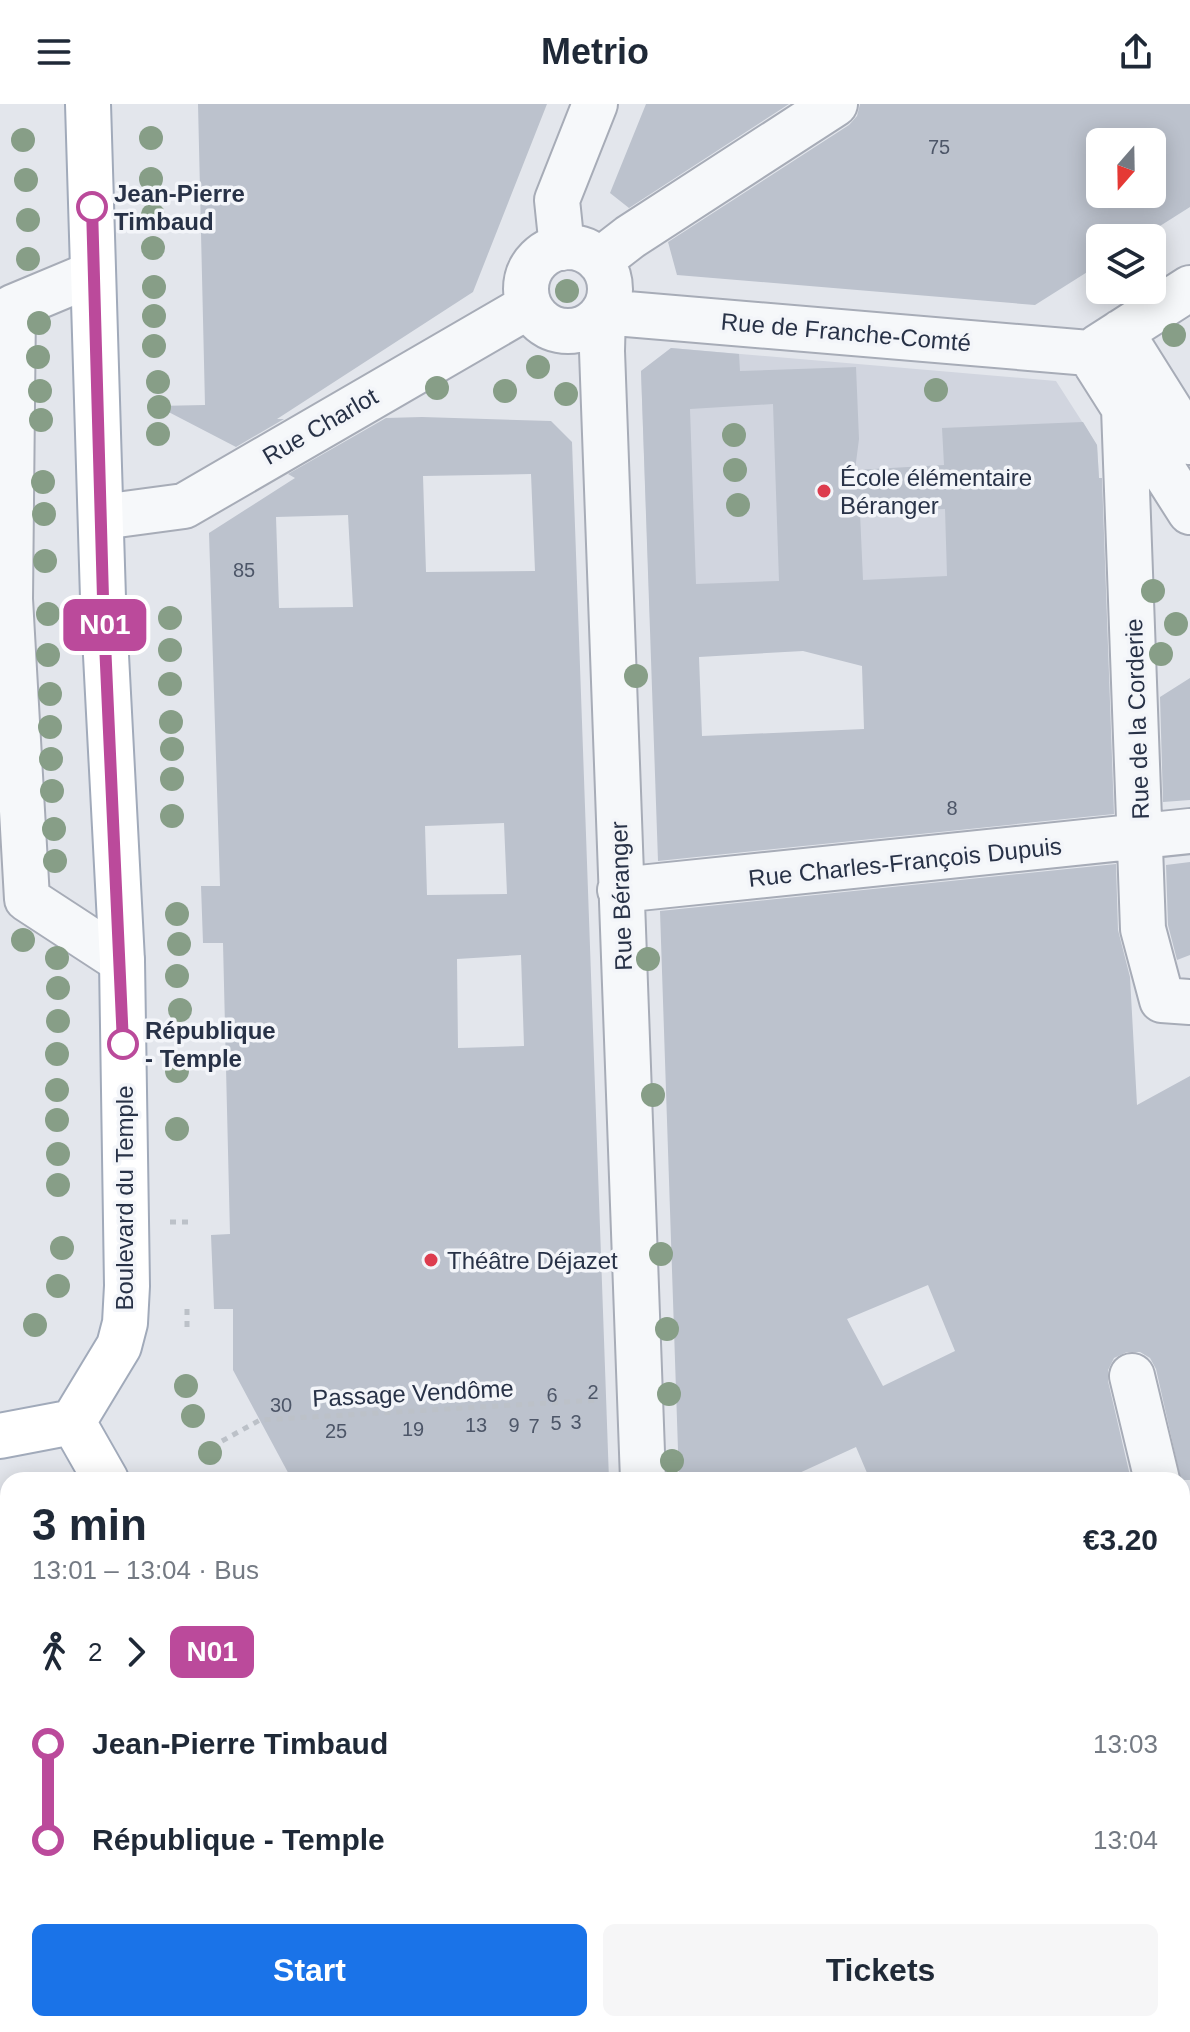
<!DOCTYPE html>
<html lang="en">
<head>
<meta charset="utf-8">
<style>
  :root { --surface:#fff; --page:#f6f6f7; --text:#1f2937; --muted:#747a83; --accent:#1a73e8 }
  body { margin:0; font-family:Arial,sans-serif; background:var(--page); color:var(--text); height:100vh; display:flex; flex-direction:column; font-size:30px; white-space:nowrap }
  * { box-sizing:border-box; margin:0 }
  p { font-size:26px; color:var(--muted) }
  .icon { flex:none; width:44px; height:44px; fill:none; stroke:currentColor; stroke-width:2; stroke-linecap:round; stroke-linejoin:round }
  .map { position:relative; flex:1; overflow:hidden }
  .panel { position:absolute; left:0px; top:1368px; width:1190px; height:560px; display:flex; flex-direction:column; background:var(--surface); border-radius:24px 24px 0 0; box-shadow:0 4px 20px #0003 }
  .panel>* { flex:none }
  .badge { padding:0 16px; border-radius:12px; font-size:28px; line-height:52px }
  .needle { width:52px; rotate:200deg }
  .controls { position:absolute; left:1086px; top:24px; display:grid; gap:16px }
  .controls a { display:grid; place-items:center; width:80px; height:80px; border-radius:12px; background:var(--surface); box-shadow:0 4px 20px #0003; font-size:40px }
  .map>.badge { position:absolute; translate:-50% -50%; box-shadow:0 0 0 4px #fff }
  .legs { display:flex; align-items:center; gap:12px; height:88px; padding:0 32px; font-size:26px }
  .legs p { margin-inline-start:auto }
  .overview { display:flex; align-items:center; justify-content:space-between; height:136px; padding:0 32px }
  h1 { font-size:44px; font-weight:600; line-height:60px }
  .primary-button { display:flex; gap:16px; margin-top:auto; padding:16px 32px }
  .primary-button a { flex:1; height:92px; border-radius:12px; background:var(--accent); color:#fff; font-size:32px; font-weight:600; line-height:92px; text-align:center }
  .primary-button a+a { background:var(--page); color:var(--text) }
  ul { padding:0 32px; list-style:none }
  li { display:flex; align-items:center; gap:28px; height:96px; font-size:30px }
  li i { display:grid; place-items:center; width:12px; height:100%; margin:0 10px; background:currentColor }
  li i::after { content:''; width:20px; height:20px; margin:-10px; border:6px solid; border-radius:50%; background:var(--surface) }
  li p { margin-inline-start:auto }
  li:first-child i { background:linear-gradient(#0000 50%,currentColor 0) }
  li:last-child i { background:linear-gradient(currentColor 50%,#0000 0) }
  header { display:flex; justify-content:space-between; align-items:center; height:104px; padding:0 32px; background:var(--surface); font-size:36px; font-weight:600 }
  .map>svg:first-child { display:block }
  .built { fill:#d1d5df }
  .green { fill:#c7d7c3 }
  .building { fill:#bcc2cd; fill-rule:evenodd }
  .lines { fill:none; stroke-linecap:round; stroke-linejoin:round }
  .minor-casing { stroke:#a7acb7; stroke-width:48 }
  .major-casing { stroke:#a1aaba; stroke-width:48 }
  .path { stroke:#bcc1c8; stroke-width:5; stroke-dasharray:6 6; stroke-linecap:butt }
  .minor { stroke:#f6f8fa; stroke-width:44 }
  .major { stroke:#fff; stroke-width:44 }
  .tree { fill:#879e87 }
  .line-1-casing { stroke:#fff; stroke-width:18 }
  .line-1 { stroke:#bb4a9b; stroke-width:12 }
  .stop-1-dot { fill:#fff; stroke:#bb4a9b; stroke-width:4 }
  .poi-dot { fill:#dd3c4e; stroke:#f3f5f9; stroke-width:3 }
  .labels { text-anchor:middle; dominant-baseline:central; stroke-width:7; stroke-linejoin:round; paint-order:stroke }
  .number-label { font-size:20px; fill:#4d5668 }
  .stop-label { font-size:24px; font-weight:bold; fill:#283247; stroke:#f3f5f9; text-anchor:start }
  .street-label { font-size:24px; fill:#283247; stroke:#f3f5f9 }
  .poi-label { font-size:24px; fill:#283247; stroke:#f3f5f9; text-anchor:start }
</style>
</head>
<body>
<header><svg class="icon" aria-label="menu" viewBox="0 0 24 24"><path d="M4 6h16M4 12h16M4 18h16"/></svg>Metrio<svg class="icon" aria-label="share" viewBox="0 0 24 24"><path d="M12 15V3M7 8l5-5 5 5M5 13v7h14v-7"/></svg></header>
<div class="map">
<svg width="1190" height="1928" viewBox="0 0 1190 1928">
  <rect width="100%" height="100%" fill="#e3e6ec"/>
  <path class="built" d="M 671,244 L 1056,277 L 1097,341 L 1099,374 L 1003,379 L 1000,502 L 650,515 L 641,267 Z"/>
  <path class="green" d="M 8,1501 L 8,1884 L 0,1888 L 0,1505 Z"/>
  <path class="building" d="M 198,0 L 547,0 L 473,188 L 277,315 L 284,315 L 236,343 L 157,302 L 205,301 Z
    M 646,0 L 789,0 L 629,104 L 610,89 Z
    M 860,0 L 1190,0 L 1190,103 L 1141,134 L 1100,134 L 1100,160 L 1035,201 L 677,171 L 668,138 L 849,21 L 857,12 ZM 1100,38 L 1152,38 L 1152,90 L 1100,90 Z
    M 671,244 L 739,250 L 740,267 L 856,263 L 859,335 L 855,366 L 944,361 L 942,324 L 1083,318 L 1097,341 L 1099,374 L 1102,374 L 1114,710 L 658,757 L 641,267 ZM 773,300 L 779,477 L 696,480 L 690,305 ZM 945,405 L 947,472 L 863,476 L 860,409 ZM 803,547 L 862,562 L 864,625 L 702,632 L 699,553 Z
    M 422,313 L 551,317 L 572,338 L 609,1376 L 543,1376 L 543,1369 L 470,1373 L 471,1376 L 292,1376 L 233,1266 L 233,1205 L 214,1205 L 211,1131 L 230,1130 L 223,839 L 203,839 L 201,782 L 220,782 L 209,429 L 295,374 L 288,370 L 386,314 ZM 531,370 L 535,467 L 426,468 L 423,372 ZM 348,411 L 353,503 L 279,504 L 276,413 ZM 504,719 L 507,790 L 427,791 L 425,722 ZM 521,851 L 524,942 L 458,944 L 457,855 Z
    M 1190,574 L 1190,696 L 1163,698 L 1160,593 Z
    M 1190,758 L 1190,851 L 1177,856 L 1168,821 L 1166,761 Z
    M 1116,760 L 1118,826 L 1130,873 L 1137,1001 L 1190,972 L 1190,1376 L 1181,1376 L 1156,1265 L 1150,1254 L 1140,1248 L 1127,1248 L 1114,1254 L 1108,1266 L 1108,1277 L 1131,1376 L 870,1376 L 856,1343 L 784,1376 L 679,1376 L 660,807 ZM 928,1181 L 955,1247 L 883,1282 L 847,1215 Z"/>
  <g class="lines">
    <defs>
      <path id="minor" d="M526 185a42 42 0 1 1 84 0a42 42 0 1 1-84 0Z
        M 562,144 L 557,96 L 595,0
        M 599,157 L 630,133 L 835,0
        M 92,170 L 13,203 L 10,495 L 27,795 L 122,857
        M 1121,228 L 1190,338
        M 1098,243 L 1190,184
        M 1089,249 L 1190,408
        M 1124,304 L 1143,825 L 1162,896 L 1190,898
        M 102,413 L 184,402 L 529,202
        M 620,786 L 1190,727
        M 1132,1272 L 1157,1376
        M 643,1376 L 602,247 L 603,208 L 1089,249
        M 663,1920 L 663,1928"/>
      <path id="major" d="M 73,1318 L 119,1242 L 125,1219 L 127,1182 L 122,857 L 103,494 L 88,0
        M 73,1318 L 106,1376
        M 0,1332 L 73,1318
        M 1182,1882 L 1190,1881
        M 419,1920 L 423,1928
        M 923,1928 L 969,1920"/>
    </defs>
    <use href="#minor" class="minor-casing"/>
    <use href="#major" class="major-casing"/>
    <path class="path" d="M 170,1118 L 190,1118
      M 187,1205 L 187,1227
      M 222,1337 L 260,1316 L 599,1296
      M 0,1429 L 8,1425
      M 0,1500 L 8,1496
      M 0,1754 L 8,1769
      M 90,1920 L 94,1928
      M 174,1920 L 177,1926
      M 221,1920 L 225,1928
      M 274,1928 L 287,1920"/>
    <use href="#minor" class="minor"/>
    <use href="#major" class="major"/>
  </g>
  <g class="tree">
    <circle cx="151" cy="34" r="12"/>
    <circle cx="23" cy="36" r="12"/>
    <circle cx="151" cy="75" r="12"/>
    <circle cx="26" cy="76" r="12"/>
    <circle cx="153" cy="111" r="12"/>
    <circle cx="28" cy="116" r="12"/>
    <circle cx="153" cy="144" r="12"/>
    <circle cx="28" cy="155" r="12"/>
    <circle cx="154" cy="183" r="12"/>
    <circle cx="567" cy="187" r="12"/>
    <circle cx="154" cy="212" r="12"/>
    <circle cx="39" cy="219" r="12"/>
    <circle cx="1174" cy="231" r="12"/>
    <circle cx="154" cy="242" r="12"/>
    <circle cx="38" cy="253" r="12"/>
    <circle cx="538" cy="263" r="12"/>
    <circle cx="158" cy="278" r="12"/>
    <circle cx="437" cy="284" r="12"/>
    <circle cx="936" cy="286" r="12"/>
    <circle cx="40" cy="287" r="12"/>
    <circle cx="505" cy="287" r="12"/>
    <circle cx="566" cy="290" r="12"/>
    <circle cx="159" cy="303" r="12"/>
    <circle cx="41" cy="316" r="12"/>
    <circle cx="158" cy="330" r="12"/>
    <circle cx="734" cy="331" r="12"/>
    <circle cx="735" cy="366" r="12"/>
    <circle cx="43" cy="378" r="12"/>
    <circle cx="738" cy="401" r="12"/>
    <circle cx="44" cy="410" r="12"/>
    <circle cx="45" cy="457" r="12"/>
    <circle cx="1153" cy="487" r="12"/>
    <circle cx="48" cy="510" r="12"/>
    <circle cx="170" cy="514" r="12"/>
    <circle cx="1176" cy="520" r="12"/>
    <circle cx="170" cy="546" r="12"/>
    <circle cx="1161" cy="550" r="12"/>
    <circle cx="48" cy="551" r="12"/>
    <circle cx="636" cy="572" r="12"/>
    <circle cx="170" cy="580" r="12"/>
    <circle cx="50" cy="590" r="12"/>
    <circle cx="171" cy="618" r="12"/>
    <circle cx="50" cy="623" r="12"/>
    <circle cx="172" cy="645" r="12"/>
    <circle cx="51" cy="655" r="12"/>
    <circle cx="172" cy="675" r="12"/>
    <circle cx="52" cy="687" r="12"/>
    <circle cx="172" cy="712" r="12"/>
    <circle cx="54" cy="725" r="12"/>
    <circle cx="55" cy="757" r="12"/>
    <circle cx="177" cy="810" r="12"/>
    <circle cx="23" cy="836" r="12"/>
    <circle cx="179" cy="840" r="12"/>
    <circle cx="57" cy="854" r="12"/>
    <circle cx="648" cy="855" r="12"/>
    <circle cx="177" cy="872" r="12"/>
    <circle cx="58" cy="884" r="12"/>
    <circle cx="180" cy="906" r="12"/>
    <circle cx="58" cy="917" r="12"/>
    <circle cx="57" cy="950" r="12"/>
    <circle cx="177" cy="967" r="12"/>
    <circle cx="57" cy="986" r="12"/>
    <circle cx="653" cy="991" r="12"/>
    <circle cx="57" cy="1016" r="12"/>
    <circle cx="177" cy="1025" r="12"/>
    <circle cx="58" cy="1050" r="12"/>
    <circle cx="58" cy="1081" r="12"/>
    <circle cx="62" cy="1144" r="12"/>
    <circle cx="661" cy="1150" r="12"/>
    <circle cx="58" cy="1182" r="12"/>
    <circle cx="35" cy="1221" r="12"/>
    <circle cx="667" cy="1225" r="12"/>
    <circle cx="186" cy="1282" r="12"/>
    <circle cx="669" cy="1290" r="12"/>
    <circle cx="193" cy="1312" r="12"/>
    <circle cx="210" cy="1349" r="12"/>
    <circle cx="672" cy="1357" r="12"/>
  </g>
  <g class="lines">
    <defs>
      <path id="line-1" d="M 92,103 L 103,494 L 123,940"/>
    </defs>
    <use href="#line-1" class="line-1-casing"/>
    <use href="#line-1" class="line-1"/>
  </g>
  <g class="stop-1-dot">
    <circle cx="92" cy="103" r="14"/>
    <circle cx="123" cy="940" r="14"/>
  </g>
  <g class="poi-dot">
    <circle cx="824" cy="387" r="8"/>
    <circle cx="431" cy="1156" r="8"/>
  </g>
  <g class="labels">
    <g class="number-label">
      <text x="939" y="43">75</text>
      <text x="244" y="466">85</text>
      <text x="952" y="704">8</text>
      <text x="593" y="1288">2</text>
      <text x="552" y="1291">6</text>
      <text x="281" y="1301">30</text>
      <text x="576" y="1318">3</text>
      <text x="556" y="1319">5</text>
      <text x="476" y="1321">13</text>
      <text x="514" y="1321">9</text>
      <text x="534" y="1322">7</text>
      <text x="413" y="1325">19</text>
      <text x="336" y="1327">25</text>
    </g>
    <g class="stop-label">
      <text x="114" y="89">Jean-Pierre<tspan x="114" dy="28">Timbaud</tspan></text>
      <text x="145" y="926">République<tspan x="145" dy="28">- Temple</tspan></text>
    </g>
    <g class="street-label">
      <text transform="translate(846 228) rotate(5)">Rue de Franche-Comté</text>
      <text transform="translate(320 322) rotate(-30)">Rue Charlot</text>
      <text transform="translate(1137 615) rotate(-92)">Rue de la Corderie</text>
      <text transform="translate(905 758) rotate(-6)">Rue Charles-François Dupuis</text>
      <text transform="translate(621 792) rotate(-92)">Rue Béranger</text>
      <text transform="translate(124 1094) rotate(-90)">Boulevard du Temple</text>
      <text transform="translate(413 1289) rotate(-3)">Passage Vendôme</text>
    </g>
    <g class="poi-label">
      <text x="840" y="373">École élémentaire<tspan x="840" dy="28">Béranger</tspan></text>
      <text x="447" y="1156">Théâtre Déjazet</text>
    </g>
  </g>
</svg>
<div class="controls">
<a><svg class="needle" viewBox="-14 -14 28 28"><path d="M0-13l5 13h-10z" fill="#e53935"/><path d="M0 13l5-13h-10z" fill="#747a83"/></svg></a>
<a><svg class="icon" aria-label="layers" viewBox="0 0 24 24"><path d="M12 4l9 5-9 5-9-5zM3 14l9 5 9-5"/></svg></a>
</div>
<b class="badge" style="left:105px;top:521px;background:#bb4a9b;color:#fff">N01</b>
<section class="panel">
<div class="overview"><div><h1>3 min</h1><p>13:01 – 13:04 · Bus</p></div><b>€3.20</b></div>
<div class="legs"><svg class="icon" aria-label="walk" viewBox="0 0 24 24"><circle cx="13" cy="4" r="2"/><path d="M13 8l-2 6 4 7M11 14l-3 7M7 12l3-4h3l4 4"/></svg>2<svg class="icon" aria-label="forward" viewBox="0 0 24 24"><path d="M9 5l7 7-7 7"/></svg><b class="badge" style="background:#bb4a9b;color:#fff">N01</b></div>
<ul>
<li><i style="color:#bb4a9b"></i><b>Jean-Pierre Timbaud</b><p>13:03</p></li>
<li><i style="color:#bb4a9b"></i><b>République - Temple</b><p>13:04</p></li>
</ul>
<div class="primary-button"><a>Start</a><a>Tickets</a></div>
</section>
</div>
</body>
</html>
